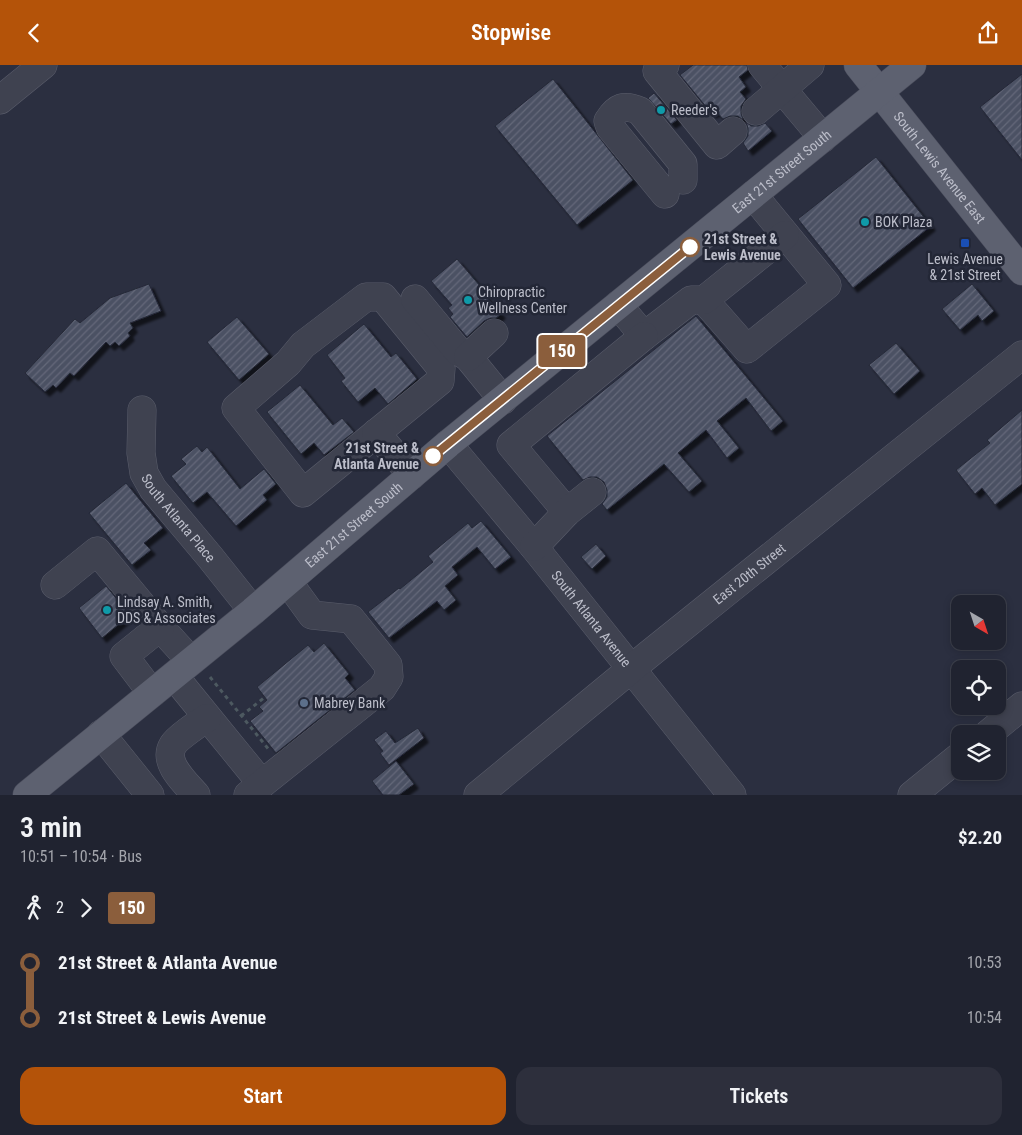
<!DOCTYPE html>
<html lang="en">
<head>
<meta charset="utf-8">
<style>
  :root { --surface:#202330; --page:#2d2f3c; --text:#f1f3f6; --muted:#a2a4ab; --line:#3d404c; --accent:#b45309 }
  body { margin:0; font-family:"Roboto Condensed",sans-serif; background:var(--page); color:var(--text); height:100vh; display:flex; flex-direction:column; font-size:19px; white-space:nowrap }
  * { box-sizing:border-box; margin:0 }
  p { font-size:16px; color:var(--muted) }
  .icon { flex:none; width:28px; height:28px; fill:none; stroke:currentColor; stroke-width:2; stroke-linecap:round; stroke-linejoin:round }
  .map { position:relative; height:730px; overflow:hidden }
  .drawer { display:flex; flex-direction:column; background:var(--surface); flex:1 }
  .drawer>* { flex:none }
  .badge { padding:0 10px; border-radius:4px; font-size:18px; line-height:32px }
  .needle { width:32px; rotate:141deg }
  .buttons { position:absolute; left:951px; top:530px; display:grid; gap:10px }
  .buttons a { display:grid; place-items:center; width:55px; height:55px; border-radius:10px; background:var(--surface); box-shadow:0 2px 8px #0003,0 0 0 1px var(--line); font-size:25px }
  .map>.badge { position:absolute; translate:-50% -50%; box-shadow:0 0 0 2px #fff }
  .legs { display:flex; align-items:center; gap:8px; height:55px; padding:0 20px; font-size:16px }
  .legs p { margin-inline-start:auto }
  .headline { display:flex; align-items:center; justify-content:space-between; height:85px; padding:0 20px }
  h1 { font-size:28px; font-weight:600; line-height:38px }
  .action { display:flex; gap:10px; margin-top:auto; padding:10px 20px }
  .action a { flex:1; height:58px; border-radius:15px; background:var(--accent); color:#fff; font-size:20px; font-weight:600; line-height:58px; text-align:center }
  .action a+a { background:var(--page); color:var(--text) }
  ul { padding:0 20px; list-style:none }
  li { display:flex; align-items:center; gap:18px; height:55px; font-size:19px }
  li i { display:grid; place-items:center; width:8px; height:100%; margin:0 6px; background:currentColor }
  li i::after { content:''; width:12px; height:12px; margin:-6px; border:4px solid; border-radius:50%; background:var(--surface) }
  li p { margin-inline-start:auto }
  li:first-child i { background:linear-gradient(#0000 50%,currentColor 0) }
  li:last-child i { background:linear-gradient(currentColor 50%,#0000 0) }
  header { display:flex; justify-content:space-between; align-items:center; height:65px; padding:0 20px; background:var(--accent); color:#fff; font-size:22px; font-weight:600 }
  .map>svg:first-child { display:block }
  .building { fill:url(#building-hatch); stroke:#252938; filter:url(#shadow) }
  .lines { fill:none; stroke-linecap:round; stroke-linejoin:round }
  .minor-casing { stroke:#5a5d6b; stroke-width:29 }
  .major-casing { stroke:#484b5a; stroke-width:29 }
  .path { stroke:#4d5960; stroke-width:3; stroke-dasharray:4 4; stroke-linecap:butt }
  .minor { stroke:#3f4250; stroke-width:28 }
  .major { stroke:#5d6170; stroke-width:28 }
  .line-1-casing { stroke:#fff; stroke-width:11 }
  .line-1 { stroke:#8b5e3c; stroke-width:8 }
  .culture-dot { fill:#0f9aa8; stroke:#232736; stroke-width:2 }
  .transit-dot { fill:#1a4fb4; stroke:#232736; stroke-width:2 }
  .stop-1-dot { fill:#fff; stroke:#8b5e3c; stroke-width:2.5 }
  .service-dot { fill:#5c6f8a; stroke:#232736; stroke-width:2 }
  .labels { text-anchor:middle; dominant-baseline:central; stroke-width:5; stroke-linejoin:round; paint-order:stroke }
  .poi-label { font-size:14px; fill:#bcbeca; stroke:#232736; text-anchor:start }
  .street-label { font-size:14px; fill:#bcbeca; stroke:#232736 }
  .stop-label { font-size:14px; font-weight:bold; fill:#bcbeca; stroke:#232736; text-anchor:start }
</style>
</head>
<body>
<header><svg class="icon" aria-label="back" viewBox="0 0 24 24"><path d="M15 5l-7 7 7 7"/></svg>Stopwise<svg class="icon" aria-label="share" viewBox="0 0 24 24"><path d="M12 15V3M7 8l5-5 5 5M5 13v7h14v-7"/></svg></header>
<div class="map">
<svg width="1022" height="730" viewBox="0 0 1022 730">
  <defs>
    <pattern id="building-hatch" width="6" height="6" patternUnits="userSpaceOnUse" patternTransform="scale(1.25)"><rect width="6" height="6" fill="#4c5164"/><path d="M-1 1l2-2M0 6l6-6M5 7l2-2" fill="none" stroke="#646879"/></pattern>
    <filter id="shadow"><feDropShadow dx="4.5" dy="4.5" stdDeviation="1" flood-color="#0009"/></filter>
  </defs>
  <rect width="100%" height="100%" fill="#2b2f40"/>
  <path class="building" d="M 693,0 L 747,0 L 748,5 L 739,12 L 746,22 L 740,27 L 746,34 L 741,41 L 741,48 L 743,55 L 738,51 L 730,51 L 723,54 L 716,46 L 712,49 L 680,10 Z
    M 1022,9 L 1022,95 L 980,42 Z
    M 553,14 L 633,115 L 577,160 L 495,61 Z
    M 654,28 L 677,55 L 671,59 L 648,33 Z
    M 746,57 L 751,61 L 758,61 L 765,58 L 772,66 L 748,86 L 743,78 L 748,71 L 748,63 Z
    M 876,92 L 931,161 L 853,223 L 798,154 Z
    M 457,194 L 486,228 L 484,229 L 501,249 L 496,253 L 490,253 L 484,256 L 467,272 L 450,252 L 453,249 L 448,243 L 452,240 L 431,216 Z
    M 149,219 L 161,246 L 130,258 L 133,263 L 128,268 L 130,271 L 119,281 L 115,277 L 110,281 L 106,277 L 74,311 L 70,308 L 56,323 L 53,320 L 45,327 L 25,308 L 75,254 L 80,258 L 110,233 Z
    M 972,219 L 994,246 L 982,256 L 978,250 L 960,265 L 942,244 Z
    M 696,251 L 783,356 L 771,366 L 746,333 L 717,356 L 739,383 L 727,393 L 706,365 L 678,388 L 702,416 L 689,427 L 664,399 L 607,445 L 602,439 L 607,432 L 607,425 L 604,417 L 597,412 L 590,412 L 583,415 L 547,371 Z
    M 237,252 L 269,289 L 239,315 L 207,277 Z
    M 364,259 L 391,292 L 396,288 L 417,314 L 388,339 L 375,323 L 358,337 L 341,316 L 345,313 L 327,290 Z
    M 896,278 L 920,306 L 894,329 L 869,300 Z
    M 300,320 L 333,360 L 342,353 L 354,367 L 324,390 L 314,378 L 301,389 L 267,347 Z
    M 1022,345 L 1022,419 L 995,440 L 982,423 L 975,429 L 956,405 L 990,378 L 987,375 Z
    M 197,381 L 202,387 L 207,382 L 240,424 L 264,404 L 276,419 L 263,430 L 267,435 L 236,461 L 207,427 L 193,438 L 171,411 L 186,399 L 181,394 Z
    M 126,418 L 163,463 L 144,478 L 151,485 L 132,500 L 89,448 Z
    M 481,456 L 511,492 L 495,504 L 477,482 L 452,502 L 458,510 L 445,521 L 456,535 L 444,545 L 437,536 L 389,573 L 368,547 L 399,523 L 400,524 L 433,497 L 428,491 L 468,458 L 472,463 Z
    M 596,479 L 606,491 L 592,504 L 581,492 Z
    M 106,521 L 130,550 L 102,573 L 79,543 Z
    M 324,578 L 349,609 L 345,613 L 355,625 L 276,688 L 250,656 L 263,646 L 259,642 L 267,635 L 257,622 L 308,580 L 314,587 Z
    M 418,663 L 424,673 L 389,700 L 380,688 L 383,686 L 374,675 L 386,666 L 395,678 Z
    M 396,696 L 414,719 L 399,730 L 383,730 L 372,716 Z"/>
  <g class="lines">
    <defs>
      <g id="minor">
        <path d="M 665,0 L 657,6 L 717,80 L 733,66"/>
        <path d="M 762,0 L 823,73"/>
        <path d="M 0,35 L 43,0"/>
        <path d="M 756,46 L 810,0"/>
        <path d="M 665,129 L 610,62 L 608,56 C 617,42 624,39 640,46 L 683,99 L 683,115"/>
        <path d="M 366,232 L 383,232 L 441,303 L 440,316 L 303,428 L 236,343 L 288,298 L 303,280 Z"/>
        <path d="M 415,234 L 458,286 L 468,292 L 503,335"/>
        <path d="M 704,235 L 747,284 L 827,220 L 753,130"/>
        <path d="M 618,240 L 644,271 L 691,235 L 704,235 L 785,170"/>
        <path d="M 468,292 L 494,268"/>
        <path id="s1" d="M 142,345 L 141,388 L 144,408 L 153,424 L 210,492 L 253,546"/>
        <path d="M 376,368 L 412,410"/>
        <path id="s2" d="M 448,379 L 534,482 L 732,730"/>
        <path d="M 567,447 L 511,380 L 644,271"/>
        <path d="M 534,482 L 567,447 L 592,427"/>
        <path d="M 55,520 L 97,486 L 160,562 L 191,596"/>
        <path d="M 174,611 L 262,719"/>
        <path d="M 152,628 L 124,591 L 160,562"/>
        <path d="M 101,669 L 150,730"/>
        <path d="M 988,669 L 1022,641"/>
        <path d="M 196,730 C 186,718 162,698 173,680 C 177,673 199,658 207,653"/>
        <path d="M 248,730 L 382,623 L 389,612 L 388,600 L 351,554 L 312,550 L 288,517"/>
        <path id="s3" d="M 478,730 L 648,590 L 1022,290"/>
        <path d="M 912,730 L 960,691"/>
      </g>
      <g id="major">
        <path id="s4" d="M 858,0 L 1022,206"/>
        <path id="s5" d="M 27,730 L 253,546 L 448,379 L 912,0"/>
      </g>
    </defs>
    <use href="#minor" class="minor-casing"/>
    <use href="#major" class="major-casing"/>
    <path class="path" d="M 210,612 L 270,686
      M 241,651 L 265,632"/>
    <use href="#minor" class="minor"/>
    <use href="#major" class="major"/>
  </g>
  <g class="lines">
    <defs>
      <path id="line-1" d="M 433,391 L 690,182"/>
    </defs>
    <use href="#line-1" class="line-1-casing"/>
    <use href="#line-1" class="line-1"/>
  </g>
  <g class="culture-dot">
    <circle cx="661" cy="45" r="5"/>
    <circle cx="865" cy="157" r="5"/>
    <circle cx="468" cy="235" r="5"/>
    <circle cx="107" cy="545" r="5"/>
  </g>
  <rect class="transit-dot" x="960" y="173" width="10" height="10" rx="2.5"/>
  <g class="stop-1-dot">
    <circle cx="690" cy="182" r="9"/>
    <circle cx="433" cy="391" r="9"/>
  </g>
  <circle class="service-dot" cx="304" cy="638" r="5"/>
  <g class="labels">
    <g class="poi-label">
      <text x="671" y="45">Reeder's</text>
      <text x="875" y="157">BOK Plaza</text>
      <text x="965" y="194" text-anchor="middle">Lewis Avenue<tspan x="965" dy="16">&amp; 21st Street</tspan></text>
      <text x="478" y="227">Chiropractic<tspan x="478" dy="16">Wellness Center</tspan></text>
      <text x="117" y="537">Lindsay A. Smith,<tspan x="117" dy="16">DDS &amp; Associates</tspan></text>
      <text x="314" y="638">Mabrey Bank</text>
    </g>
    <g class="street-label">
      <text stroke="none"><textPath href="#s4" startOffset="131">South Lewis Avenue East</textPath></text>
      <text stroke="none"><textPath href="#s5" startOffset="979">East 21st Street South</textPath></text>
      <text stroke="none"><textPath href="#s1" startOffset="120">South Atlanta Place</textPath></text>
      <text stroke="none"><textPath href="#s5" startOffset="424">East 21st Street South</textPath></text>
      <text stroke="none"><textPath href="#s3" startOffset="350">East 20th Street</textPath></text>
      <text stroke="none"><textPath href="#s2" startOffset="226">South Atlanta Avenue</textPath></text>
    </g>
    <g class="stop-label">
      <text x="704" y="174">21st Street &amp;<tspan x="704" dy="16">Lewis Avenue</tspan></text>
      <text x="419" y="383" text-anchor="end">21st Street &amp;<tspan x="419" dy="16">Atlanta Avenue</tspan></text>
    </g>
  </g>
</svg>
<div class="buttons">
<a><svg class="needle" viewBox="-14 -14 28 28"><path d="M0-13l5 13h-10z" fill="#e53935"/><path d="M0 13l5-13h-10z" fill="#a2a4ab"/></svg></a>
<a><svg class="icon" aria-label="locate" viewBox="0 0 24 24"><circle cx="12" cy="12" r="6"/><path d="M12 2v4M12 18v4M2 12h4M18 12h4"/></svg></a>
<a><svg class="icon" aria-label="layers" viewBox="0 0 24 24"><path d="M12 4l9 5-9 5-9-5zM3 14l9 5 9-5"/></svg></a>
</div>
<b class="badge" style="left:562px;top:286px;background:#8b5e3c;color:#fff">150</b>
</div>
<section class="drawer">
<div class="headline"><div><h1>3 min</h1><p>10:51 – 10:54 · Bus</p></div><b>$2.20</b></div>
<div class="legs"><svg class="icon" aria-label="walk" viewBox="0 0 24 24"><circle cx="13" cy="4" r="2"/><path d="M13 8l-2 6 4 7M11 14l-3 7M7 12l3-4h3l4 4"/></svg>2<svg class="icon" aria-label="forward" viewBox="0 0 24 24"><path d="M9 5l7 7-7 7"/></svg><b class="badge" style="background:#8b5e3c;color:#fff">150</b></div>
<ul>
<li><i style="color:#8b5e3c"></i><b>21st Street &amp; Atlanta Avenue</b><p>10:53</p></li>
<li><i style="color:#8b5e3c"></i><b>21st Street &amp; Lewis Avenue</b><p>10:54</p></li>
</ul>
<div class="action"><a>Start</a><a>Tickets</a></div>
</section>
</body>
</html>
